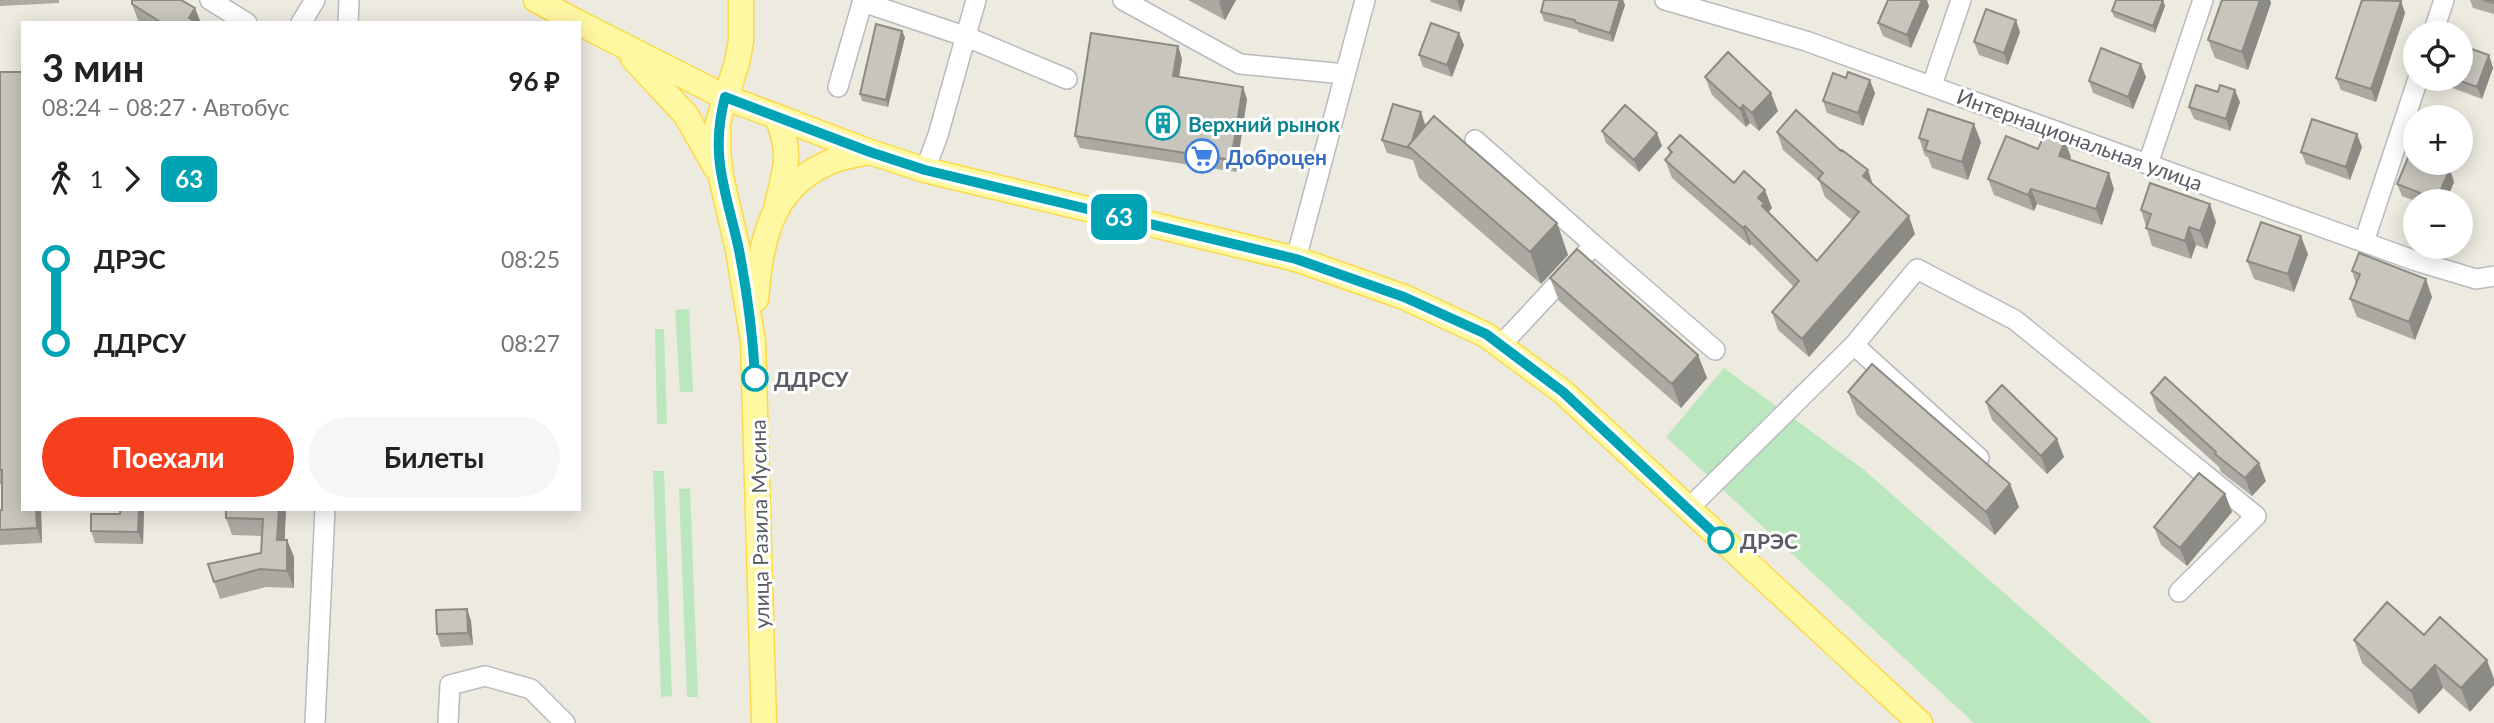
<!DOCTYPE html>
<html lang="ru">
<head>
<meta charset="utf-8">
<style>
  :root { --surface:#fff; --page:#f6f6f6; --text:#222; --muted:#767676; --accent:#f63f1d }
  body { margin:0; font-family:Lato,sans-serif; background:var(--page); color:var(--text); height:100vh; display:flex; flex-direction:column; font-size:26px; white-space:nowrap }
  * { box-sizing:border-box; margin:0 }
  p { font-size:23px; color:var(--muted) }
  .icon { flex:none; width:38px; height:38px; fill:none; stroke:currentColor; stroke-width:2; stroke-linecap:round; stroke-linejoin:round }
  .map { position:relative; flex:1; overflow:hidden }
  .drawer { position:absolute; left:21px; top:21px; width:560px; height:490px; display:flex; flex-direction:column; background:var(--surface); border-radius:0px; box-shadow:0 4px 18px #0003 }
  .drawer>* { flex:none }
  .badge { padding:0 14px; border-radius:10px; font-size:24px; line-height:46px }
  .buttons { position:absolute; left:2403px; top:21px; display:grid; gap:14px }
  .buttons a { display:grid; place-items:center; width:70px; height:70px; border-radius:50%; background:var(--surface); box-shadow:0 4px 18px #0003; font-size:35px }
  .map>.badge { position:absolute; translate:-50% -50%; box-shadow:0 0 0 4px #fff }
  .legs { display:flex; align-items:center; gap:10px; height:77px; padding:0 21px; font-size:23px }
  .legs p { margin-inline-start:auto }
  .summary { display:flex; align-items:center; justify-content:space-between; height:119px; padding:0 21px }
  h1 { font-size:38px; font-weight:700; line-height:52px }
  .primary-button { display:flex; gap:14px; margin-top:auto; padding:14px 21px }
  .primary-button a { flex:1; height:80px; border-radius:42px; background:var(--accent); color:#fff; font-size:28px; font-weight:700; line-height:80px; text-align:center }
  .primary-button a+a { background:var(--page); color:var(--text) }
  ul { padding:0 21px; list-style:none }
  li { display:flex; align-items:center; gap:24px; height:84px; font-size:26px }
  li i { display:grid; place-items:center; width:10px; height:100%; margin:0 9px; background:currentColor }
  li i::after { content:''; width:18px; height:18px; margin:-9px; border:5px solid; border-radius:50%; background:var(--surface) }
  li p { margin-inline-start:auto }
  li:first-child i { background:linear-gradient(#0000 50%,currentColor 0) }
  li:last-child i { background:linear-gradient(currentColor 50%,#0000 0) }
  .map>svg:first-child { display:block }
  .green { fill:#bae7bd }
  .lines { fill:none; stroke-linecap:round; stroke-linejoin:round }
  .minor-casing { stroke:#b8bac0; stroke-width:22 }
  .major-casing { stroke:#fcd94a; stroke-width:27 }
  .minor { stroke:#fff; stroke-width:19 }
  .major { stroke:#fff8a3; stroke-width:24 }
  .wall { fill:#aca9a3 }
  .shaded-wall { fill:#8c8a84 }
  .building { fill:#c8c5bd; stroke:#8c8a84; stroke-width:2 }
  .line-1-casing { stroke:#fff; stroke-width:16 }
  .line-1 { stroke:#00a3b4; stroke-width:10 }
  .stop-1-dot { fill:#fff; stroke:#00a3b4; stroke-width:3.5 }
  .labels { text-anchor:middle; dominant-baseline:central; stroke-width:6; stroke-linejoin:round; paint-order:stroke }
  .culture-label { font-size:21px; font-weight:bold; fill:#0d838f; stroke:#fff; text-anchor:start }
  .street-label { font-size:21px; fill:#595c62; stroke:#fff }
  .shop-label { font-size:21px; font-weight:bold; fill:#366cbe; stroke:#fff; text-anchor:start }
  .stop-label { font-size:21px; font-weight:bold; fill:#595c62; stroke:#fff; text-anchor:start }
</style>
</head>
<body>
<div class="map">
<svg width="2494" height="723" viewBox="0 0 2494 723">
  <rect width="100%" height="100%" fill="#edebe0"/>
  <path class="green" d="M 689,309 L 693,392 L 680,392 L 675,310 Z
    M 664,329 L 667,424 L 657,424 L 655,329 Z
    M 1724,368 L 1863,469 L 2152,723 L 1974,723 L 1666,437 Z
    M 653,471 L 664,471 L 672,696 L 661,697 Z
    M 690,488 L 698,697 L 687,697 L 679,489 Z"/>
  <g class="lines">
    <defs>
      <path id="minor" d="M 210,0 L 247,23
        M 1123,0 L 1240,64 L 1345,74
        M 1665,0 L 1806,41 L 2416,261 L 2476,279 L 2494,276
        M 863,2 L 967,37 L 1067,79
        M 301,23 L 315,0
        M 348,23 L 349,0
        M 2433,33 L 2444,0
        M 1932,85 L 1961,0
        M 838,87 L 863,0
        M 1475,140 L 1594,245
        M 2148,164 L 2203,0
        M 925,170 L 938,135 L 976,0
        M 2364,242 L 2418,79
        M 1296,259 L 1365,0
        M 1501,345 L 1594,245 L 1715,350
        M 1854,345 L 1917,269 L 2015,320 L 2256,516 L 2179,592
        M 1688,509 L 1854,345 L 1979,458
        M 315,723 L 325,509
        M 448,723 L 450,685 L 485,676 L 531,689 L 565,723"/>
      <path id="major" d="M 536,0 L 579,23
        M 741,0 L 741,41 L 737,63 L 718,122 L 718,151 L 721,177 L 738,250 L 753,341 L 764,723
        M 579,23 L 725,97 L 870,152 L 925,170 L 1296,259 L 1404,297 L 1486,335 L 1563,392 L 1920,723
        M 633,58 L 686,115 L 716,168
        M 777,204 C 786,168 792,153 777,117
        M 756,299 C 761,237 772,182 838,159 C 848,156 860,154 870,152"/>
    </defs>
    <use href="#minor" class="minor-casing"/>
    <use href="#major" class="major-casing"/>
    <use href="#minor" class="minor"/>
    <use href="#major" class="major"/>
  </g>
  <path class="wall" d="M 0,0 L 59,0 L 59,3 L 0,6 Z
    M 1188,0 L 1236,0 L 1225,20 Z
    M 1430,0 L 1465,0 L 1461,12 L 1431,2 Z
    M 1544,0 L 1623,0 L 1625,5 L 1613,42 L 1578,32 L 1578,30 L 1544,21 L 1541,12 Z
    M 2222,0 L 2270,0 L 2271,3 L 2248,70 L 2215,58 L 2208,40 Z
    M 2470,0 L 2494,0 L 2494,14 L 2473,8 Z
    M 2401,1 L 2405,13 L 2376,102 L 2341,90 L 2336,78 Z
    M 132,4 L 201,23 L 139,23 Z
    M 1929,6 L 1911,48 L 1883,36 L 1878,23 Z
    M 2165,6 L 2155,33 L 2114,17 L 2112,11 Z
    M 2020,32 L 2008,65 L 1979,55 L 1974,42 Z
    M 905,37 L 888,107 L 862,101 L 860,94 Z
    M 1464,45 L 1452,77 L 1423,67 L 1419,55 Z
    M 1178,46 L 1182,59 L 1179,77 L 1247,99 L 1236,172 L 1080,148 L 1075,136 Z
    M 2489,55 L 2493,68 L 2482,99 L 2447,86 L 2444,79 L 2460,79 Z
    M 0,72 L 23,509 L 41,509 L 42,543 L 0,545 L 0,510 L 2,510 L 2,485 L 0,484 Z
    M 1705,77 L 1778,111 L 1759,131 L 1750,123 L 1746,127 L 1712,95 Z
    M 2146,77 L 2133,109 L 2093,93 L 2089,81 Z
    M 1875,93 L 1863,126 L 1827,113 L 1823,101 Z
    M 2240,102 L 2230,131 L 2194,119 L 2189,107 Z
    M 1425,124 L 1424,127 L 1557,223 L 1568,255 L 1541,284 L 1419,178 L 1413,160 L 1387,153 L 1382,140 Z
    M 1602,131 L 1662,146 L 1639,172 L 1606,143 Z
    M 1777,132 L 1873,185 L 1915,234 L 1809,357 L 1778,330 L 1772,312 L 1794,287 L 1751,244 L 1750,246 L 1672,178 L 1665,160 L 1670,155 L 1668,148 L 1734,183 L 1772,208 L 1768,213 L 1817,261 L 1852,220 L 1825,197 L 1819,181 L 1783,150 Z
    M 1919,138 L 1981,142 L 1968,180 L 1932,168 L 1928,157 L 1925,156 Z
    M 2362,147 L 2350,180 L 2306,164 L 2301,152 Z
    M 2038,149 L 2071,157 L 2070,160 L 2114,189 L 2102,225 L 2037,204 L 2034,211 L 1994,195 L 1988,179 Z
    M 2454,182 L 2446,201 L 2415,201 L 2402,196 L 2397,184 Z
    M 2141,210 L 2216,222 L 2207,249 L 2196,245 L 2191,259 L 2152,246 Z
    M 2308,254 L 2294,292 L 2254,279 L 2247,261 Z
    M 2352,271 L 2432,297 L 2415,340 L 2357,317 L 2350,299 L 2356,284 Z
    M 1550,278 L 1698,355 L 1707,378 L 1681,408 L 1559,301 Z
    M 1848,392 L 2010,484 L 2019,507 L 1995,535 L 1857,415 Z
    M 2151,393 L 2266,481 L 2252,496 L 2221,472 L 2219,467 L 2157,411 Z
    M 1986,402 L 2064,457 L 2047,474 L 1992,420 Z
    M 2225,494 L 2232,512 L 2187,566 L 2161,545 L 2154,527 Z
    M 120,509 L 144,509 L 143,544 L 95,543 L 91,531 L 120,514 Z
    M 286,509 L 284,540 L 287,540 L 294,557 L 294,588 L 266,587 L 220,599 L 208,564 L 261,553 L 262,536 L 232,535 L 226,518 Z
    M 467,609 L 471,621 L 473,645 L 441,647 L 437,634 Z
    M 2440,617 L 2470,712 L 2443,688 L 2419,714 L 2362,663 L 2354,640 L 2424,635 Z"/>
  <path class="shaded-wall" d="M 1220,0 L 1236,0 L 1225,20 L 1219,2 Z
    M 1457,0 L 1465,0 L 1461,12 Z
    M 1620,0 L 1623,0 L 1625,5 L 1613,42 L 1610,33 Z
    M 1922,0 L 1927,0 L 1929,6 L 1911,48 L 1907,35 Z
    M 2163,0 L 2165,6 L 2155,33 L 2153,26 Z
    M 2260,0 L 2270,0 L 2271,3 L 2248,70 L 2242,52 Z
    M 2401,1 L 2405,13 L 2376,102 L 2371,89 Z
    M 195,8 L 201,23 L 191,23 L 189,18 Z
    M 2016,20 L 2020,32 L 2008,65 L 2004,53 Z
    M 902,31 L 905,37 L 888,107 L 886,100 Z
    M 1459,33 L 1464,45 L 1452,77 L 1447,65 Z
    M 1178,46 L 1182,59 L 1177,88 L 1173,76 Z
    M 2489,55 L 2493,68 L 2482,99 L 2477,87 Z
    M 2141,64 L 2146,77 L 2133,109 L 2128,97 Z
    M 1870,80 L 1875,93 L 1863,126 L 1858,113 Z
    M 1243,87 L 1247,99 L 1236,172 L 1231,160 Z
    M 2235,90 L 2240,102 L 2230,131 L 2226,119 Z
    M 1771,93 L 1778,111 L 1759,131 L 1752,113 Z
    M 1743,105 L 1750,123 L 1746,127 L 1740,109 Z
    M 1421,112 L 1425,124 L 1417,153 L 1410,148 Z
    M 1974,124 L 1981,142 L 1968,180 L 1962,162 Z
    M 1657,133 L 1662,146 L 1639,172 L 1634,160 Z
    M 2357,134 L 2362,147 L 2350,180 L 2346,167 Z
    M 2065,141 L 2071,157 L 2065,172 L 2059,156 Z
    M 2450,169 L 2454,182 L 2446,201 L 2436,201 Z
    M 1868,170 L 1874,188 L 1863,176 Z
    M 2109,173 L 2114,189 L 2102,225 L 2096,209 Z
    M 2031,189 L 2037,204 L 2034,211 L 2028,195 Z
    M 1765,190 L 1772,208 L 1768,213 L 1768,224 L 1758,198 Z
    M 2210,204 L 2216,222 L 2207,249 L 2200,231 Z
    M 1909,216 L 1915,234 L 1809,357 L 1802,339 Z
    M 1557,223 L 1568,255 L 1541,284 L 1530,252 Z
    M 1745,226 L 1751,244 L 1750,246 L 1743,228 Z
    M 2189,227 L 2196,245 L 2191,259 L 2185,241 Z
    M 2301,236 L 2308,254 L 2294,292 L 2288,274 Z
    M 2426,279 L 2432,297 L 2415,340 L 2409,322 Z
    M 1698,355 L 1707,378 L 1681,408 L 1672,384 Z
    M 2057,439 L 2064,457 L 2047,474 L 2041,456 Z
    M 2259,463 L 2266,481 L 2252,496 L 2245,478 Z
    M 2010,484 L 2019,507 L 1995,535 L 1986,512 Z
    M 2225,494 L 2232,512 L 2187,566 L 2180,548 Z
    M 36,509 L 41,509 L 42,543 L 37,528 Z
    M 139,509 L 144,509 L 143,544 L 138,532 Z
    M 279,509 L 286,509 L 284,557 L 277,540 Z
    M 287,540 L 294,557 L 294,588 L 287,571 Z
    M 467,609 L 471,621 L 473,645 L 468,633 Z
    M 2487,660 L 2494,679 L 2494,685 L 2470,712 L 2461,688 Z
    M 2435,665 L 2443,688 L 2419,714 L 2411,691 Z"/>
  <path class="building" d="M 132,0 L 181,0 L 195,8 L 189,18 L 197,23 L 162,23 L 132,4 Z
    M 1544,0 L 1620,0 L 1610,33 L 1575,22 L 1575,20 L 1541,12 Z
    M 1888,0 L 1922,0 L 1907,35 L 1878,23 Z
    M 2116,0 L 2163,0 L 2153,26 L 2112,11 Z
    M 2222,0 L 2260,0 L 2242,52 L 2208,40 Z
    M 2362,0 L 2401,1 L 2371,89 L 2336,78 Z
    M 2483,0 L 2494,0 L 2494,3 Z
    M 1986,9 L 2016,20 L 2004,53 L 1974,42 Z
    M 1431,23 L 1459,33 L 1447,65 L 1419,55 Z
    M 876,24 L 902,31 L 886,100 L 860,94 Z
    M 1091,33 L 1178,46 L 1173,76 L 1243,87 L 1231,160 L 1075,136 Z
    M 2460,45 L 2489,55 L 2477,87 L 2455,79 L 2460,79 Z
    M 2101,48 L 2141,64 L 2128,97 L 2089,81 Z
    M 1728,52 L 1771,93 L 1752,113 L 1743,105 L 1740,109 L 1705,77 Z
    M 0,72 L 23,72 L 23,509 L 36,509 L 37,528 L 0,530 L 0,510 L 2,510 L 2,470 L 0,470 Z
    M 1848,72 L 1870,80 L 1858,113 L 1823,101 L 1833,73 L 1846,78 Z
    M 2196,85 L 2218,92 L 2220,85 L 2235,90 L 2226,119 L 2189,107 Z
    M 1393,104 L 1421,112 L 1412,141 L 1408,146 L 1409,148 L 1382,140 Z
    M 1625,105 L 1657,133 L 1634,160 L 1602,131 Z
    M 1928,109 L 1974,124 L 1962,162 L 1925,150 L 1928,141 L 1919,138 Z
    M 1796,110 L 1841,151 L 1842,150 L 1868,170 L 1863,176 L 1909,216 L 1802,339 L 1772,312 L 1799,281 L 1745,226 L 1743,228 L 1665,160 L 1672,152 L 1668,148 L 1680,135 L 1734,183 L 1744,171 L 1765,190 L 1758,198 L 1764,203 L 1762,206 L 1817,261 L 1859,212 L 1818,179 L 1823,173 L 1777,132 Z
    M 1434,116 L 1557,223 L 1530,252 L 1408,146 Z
    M 2312,119 L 2357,134 L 2346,167 L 2301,152 Z
    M 2045,133 L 2065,141 L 2059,156 L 2109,173 L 2096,209 L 2031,189 L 2028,195 L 1988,179 L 2006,136 L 2038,149 Z
    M 2410,153 L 2415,155 L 2415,163 L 2433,163 L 2450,169 L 2436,201 L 2416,201 L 2420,193 L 2397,184 Z
    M 2150,183 L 2210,204 L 2200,231 L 2189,227 L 2185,241 L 2146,228 L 2151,214 L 2141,210 Z
    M 2261,222 L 2301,236 L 2288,274 L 2247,261 Z
    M 1577,249 L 1698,355 L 1672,384 L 1550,278 Z
    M 2359,253 L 2426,279 L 2409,322 L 2350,299 L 2360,274 L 2352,271 Z
    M 1872,364 L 2010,484 L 1986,512 L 1848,392 Z
    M 2165,377 L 2259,463 L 2245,478 L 2215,454 L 2216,452 L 2151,393 Z
    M 2002,385 L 2057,439 L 2041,456 L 1986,402 Z
    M 2199,473 L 2225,494 L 2180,548 L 2154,527 Z
    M 120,509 L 139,509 L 138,532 L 91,531 L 91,514 L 120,514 Z
    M 226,509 L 279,509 L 277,540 L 287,540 L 287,571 L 260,569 L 214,582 L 208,564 L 261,553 L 263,519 L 226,518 Z
    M 2387,602 L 2424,635 L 2440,617 L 2487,660 L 2461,688 L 2435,665 L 2411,691 L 2354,640 Z
    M 467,609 L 468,633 L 437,634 L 436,610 Z"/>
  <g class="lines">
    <defs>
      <path id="line-1" d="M 755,378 C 753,335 747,292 739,250 C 727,193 709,158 725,97 L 870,152 L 925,170 L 1296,259 L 1404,297 L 1486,334 L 1563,392 L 1721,540"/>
    </defs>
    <use href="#line-1" class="line-1-casing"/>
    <use href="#line-1" class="line-1"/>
  </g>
  <defs>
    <symbol id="building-ring" viewBox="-11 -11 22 22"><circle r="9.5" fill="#fff" stroke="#0f9aa8" stroke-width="1.5"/><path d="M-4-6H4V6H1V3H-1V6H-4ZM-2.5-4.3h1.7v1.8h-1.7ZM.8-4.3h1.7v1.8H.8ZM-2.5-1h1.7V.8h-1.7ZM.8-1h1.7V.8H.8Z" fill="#0f9aa8"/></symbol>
    <symbol id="supermarket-ring" viewBox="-11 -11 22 22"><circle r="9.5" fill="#fff" stroke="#3f7fe0" stroke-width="1.5"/><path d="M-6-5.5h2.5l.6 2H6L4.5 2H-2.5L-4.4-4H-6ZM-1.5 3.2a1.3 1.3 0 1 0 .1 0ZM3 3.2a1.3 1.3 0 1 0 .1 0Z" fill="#3f7fe0"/></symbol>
  </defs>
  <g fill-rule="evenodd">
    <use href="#building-ring" x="1144" y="104" width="38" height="38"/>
    <use href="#supermarket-ring" x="1183" y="137" width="38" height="38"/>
  </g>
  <g class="stop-1-dot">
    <circle cx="755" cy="378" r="12"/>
    <circle cx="1721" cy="540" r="12"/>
  </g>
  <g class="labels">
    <g class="culture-label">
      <text x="1188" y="123">Верхний рынок</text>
    </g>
    <g class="street-label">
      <text transform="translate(2080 139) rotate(20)">Интернациональная улица</text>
      <text transform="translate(759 524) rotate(-91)">улица Разила Мусина</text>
    </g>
    <g class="shop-label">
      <text x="1226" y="156">Доброцен</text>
    </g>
    <g class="stop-label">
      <text x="774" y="378">ДДРСУ</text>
      <text x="1740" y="540">ДРЭС</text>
    </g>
  </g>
</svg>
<div class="buttons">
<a><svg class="icon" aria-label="locate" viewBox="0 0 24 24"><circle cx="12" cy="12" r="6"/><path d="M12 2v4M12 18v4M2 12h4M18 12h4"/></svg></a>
<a>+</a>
<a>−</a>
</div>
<b class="badge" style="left:1119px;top:217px;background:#00a3b4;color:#fff">63</b>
<section class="drawer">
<div class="summary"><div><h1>3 мин</h1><p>08:24 – 08:27 · Автобус</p></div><b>96 ₽</b></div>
<div class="legs"><svg class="icon" aria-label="walk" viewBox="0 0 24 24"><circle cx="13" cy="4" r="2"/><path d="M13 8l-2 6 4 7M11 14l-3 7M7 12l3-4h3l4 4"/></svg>1<svg class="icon" aria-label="forward" viewBox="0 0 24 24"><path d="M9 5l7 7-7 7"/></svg><b class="badge" style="background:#00a3b4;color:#fff">63</b></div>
<ul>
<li><i style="color:#00a3b4"></i><b>ДРЭС</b><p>08:25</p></li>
<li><i style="color:#00a3b4"></i><b>ДДРСУ</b><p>08:27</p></li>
</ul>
<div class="primary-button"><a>Поехали</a><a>Билеты</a></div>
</section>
</div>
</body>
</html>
